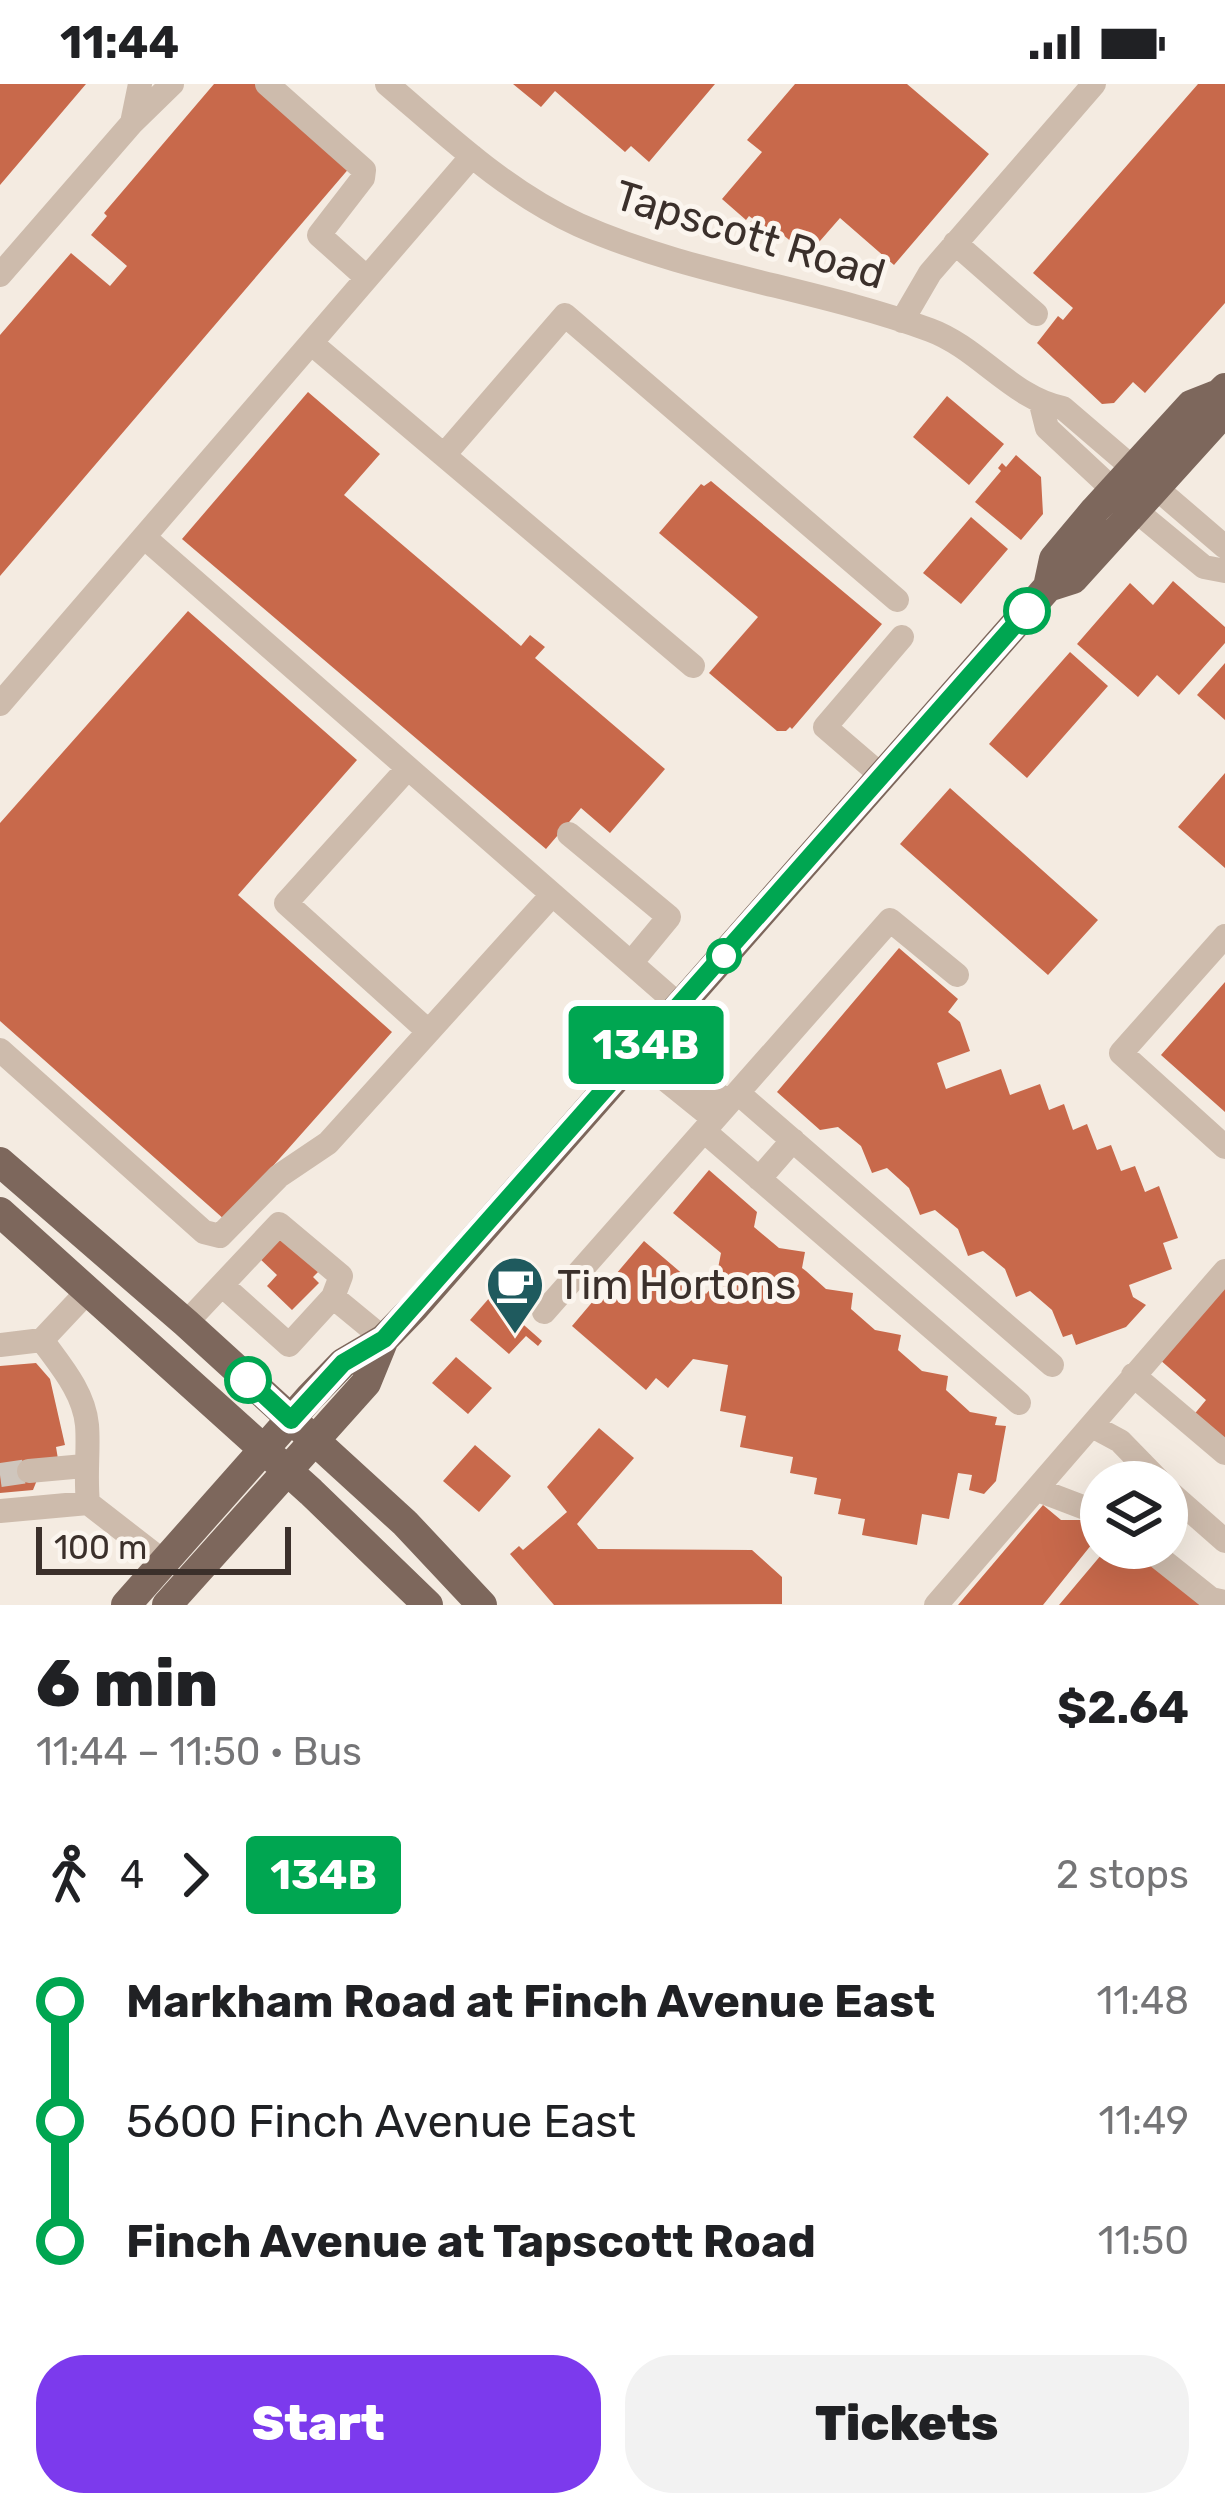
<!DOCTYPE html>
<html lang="en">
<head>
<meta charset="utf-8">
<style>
  :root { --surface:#fff; --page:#f2f2f2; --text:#202124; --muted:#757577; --accent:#7c3aed }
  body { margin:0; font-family:Rubik,sans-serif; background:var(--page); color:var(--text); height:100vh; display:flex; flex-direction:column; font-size:45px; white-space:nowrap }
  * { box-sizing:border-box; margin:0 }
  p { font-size:39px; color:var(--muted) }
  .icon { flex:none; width:66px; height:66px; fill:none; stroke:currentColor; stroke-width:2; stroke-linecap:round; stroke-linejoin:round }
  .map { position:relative; height:1521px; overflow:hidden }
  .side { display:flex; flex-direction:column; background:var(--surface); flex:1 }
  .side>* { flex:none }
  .badge { padding:0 24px; border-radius:9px; font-size:42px; line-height:78px }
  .fabs { position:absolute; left:1080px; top:1377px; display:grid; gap:24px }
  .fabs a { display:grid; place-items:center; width:108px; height:108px; border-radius:50%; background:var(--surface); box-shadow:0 12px 48px #0002; font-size:60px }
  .scale { position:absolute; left:36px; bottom:30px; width:255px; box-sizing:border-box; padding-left:12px; border:6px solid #3b302b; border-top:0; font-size:33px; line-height:42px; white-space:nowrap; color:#3b302b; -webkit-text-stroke:9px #fbf5ee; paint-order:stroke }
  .map>.badge { position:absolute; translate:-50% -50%; box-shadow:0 0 0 6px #fff }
  .legs { display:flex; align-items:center; gap:18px; height:132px; padding:0 36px; font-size:39px }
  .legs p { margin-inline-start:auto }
  .summary { display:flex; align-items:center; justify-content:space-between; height:204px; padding:0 36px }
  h1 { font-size:66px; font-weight:800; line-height:90px }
  .action { display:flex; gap:24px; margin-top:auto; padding:24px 36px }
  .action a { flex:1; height:138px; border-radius:48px; background:var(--accent); color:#fff; font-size:48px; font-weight:800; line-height:138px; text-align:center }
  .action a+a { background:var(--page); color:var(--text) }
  ul { padding:0 36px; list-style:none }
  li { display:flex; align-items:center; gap:42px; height:120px; font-size:45px }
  li i { display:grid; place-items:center; width:18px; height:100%; margin:0 15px; background:currentColor }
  li i::after { content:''; width:30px; height:30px; margin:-15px; border:9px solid; border-radius:50%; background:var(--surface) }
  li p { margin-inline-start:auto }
  li:first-child i { background:linear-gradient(#0000 50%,currentColor 0) }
  li:last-child i { background:linear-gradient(currentColor 50%,#0000 0) }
  .status { display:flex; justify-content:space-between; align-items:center; height:84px; padding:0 60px; background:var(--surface); direction:ltr }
  .status svg { height:33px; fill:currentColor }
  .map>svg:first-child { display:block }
  .building { fill:#c8694b }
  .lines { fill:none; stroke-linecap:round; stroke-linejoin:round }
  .minor-tunnel { stroke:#cfc6bd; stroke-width:24; stroke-dasharray:24 12; stroke-linecap:butt }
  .minor { stroke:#cdbbac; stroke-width:24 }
  .major { stroke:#7d675c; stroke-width:30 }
  .line-1-casing { stroke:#fff; stroke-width:27 }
  .line-1 { stroke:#00a651; stroke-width:18 }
  .stop-1-dot { fill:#fff; stroke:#00a651; stroke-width:6 }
  .labels { text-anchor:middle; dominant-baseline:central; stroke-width:10; stroke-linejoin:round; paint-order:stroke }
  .street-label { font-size:42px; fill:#3b302b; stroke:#fbf5ee }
  .poi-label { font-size:42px; fill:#3b302b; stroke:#fbf5ee; text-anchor:start }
</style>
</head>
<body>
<div class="status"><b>11:44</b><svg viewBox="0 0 49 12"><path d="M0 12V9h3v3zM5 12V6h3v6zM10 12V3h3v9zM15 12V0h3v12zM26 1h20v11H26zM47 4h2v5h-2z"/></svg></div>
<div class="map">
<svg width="1225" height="1521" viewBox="0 0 1225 1521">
  <rect width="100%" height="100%" fill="#f4ebe1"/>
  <path class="building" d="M 0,0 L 86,0 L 0,101 Z
    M 214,0 L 255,0 L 351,82 L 0,492 L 0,251 L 71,169 L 110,202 L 127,182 L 91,151 L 107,132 L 104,129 Z
    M 513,0 L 715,0 L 649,78 L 631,62 L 625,68 L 555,7 L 541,23 Z
    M 795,0 L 907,0 L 989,70 L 894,181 L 840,134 L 813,165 L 799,152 L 793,159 L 777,146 L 772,153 L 759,142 L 754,148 L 747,142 L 753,135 L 749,132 L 746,136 L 722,115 L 762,68 L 747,56 Z
    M 1198,0 L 1225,0 L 1225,219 L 1145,309 L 1133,298 L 1114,319 L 1102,320 L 1037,259 L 1058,232 L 1063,236 L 1073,224 L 1033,189 Z
    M 308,308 L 380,370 L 344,411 L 521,562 L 530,551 L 545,563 L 535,574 L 665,685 L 610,749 L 581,724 L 546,765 L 182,455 Z
    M 947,312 L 1004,360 L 969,401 L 913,353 Z
    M 1016,371 L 1041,393 L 1043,430 L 1021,456 L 975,418 L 1001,387 L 998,384 L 1002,379 L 1006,383 Z
    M 711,397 L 882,540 L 792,645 L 790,643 L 786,647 L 777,647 L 709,589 L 758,533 L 659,449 L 701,400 L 704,402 Z
    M 971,433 L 1008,465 L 961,520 L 923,489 Z
    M 1173,497 L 1225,543 L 1225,559 L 1179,611 L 1157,591 L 1138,613 L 1077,560 L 1130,499 L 1153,521 Z
    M 188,527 L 357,676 L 238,811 L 392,948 L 225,1136 L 0,937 L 0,739 Z
    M 1070,568 L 1108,602 L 1027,694 L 989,660 Z
    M 1225,579 L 1225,636 L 1197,611 Z
    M 1225,689 L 1225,784 L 1178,743 Z
    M 950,704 L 1098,836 L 1048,891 L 900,760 Z
    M 899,864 L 958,915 L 948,928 L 960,938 L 970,967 L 937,979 L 946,1005 L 1001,985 L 1010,1011 L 1040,1000 L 1049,1026 L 1064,1020 L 1073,1046 L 1087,1040 L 1097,1066 L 1111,1061 L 1121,1087 L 1135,1082 L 1145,1108 L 1159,1102 L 1178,1154 L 1163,1159 L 1172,1185 L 1129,1201 L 1133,1213 L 1146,1221 L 1126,1243 L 1076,1261 L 1072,1250 L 1063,1253 L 1052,1226 L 1030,1207 L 1016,1213 L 1005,1185 L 983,1167 L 968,1172 L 958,1145 L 935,1126 L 920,1131 L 909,1104 L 887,1084 L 872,1089 L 861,1062 L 838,1043 L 820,1046 L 777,1008 Z
    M 1225,898 L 1225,1028 L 1161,971 Z
    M 709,1086 L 757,1128 L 754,1143 L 779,1164 L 805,1168 L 802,1184 L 806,1187 L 826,1205 L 853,1209 L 851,1225 L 875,1246 L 901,1251 L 898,1266 L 922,1287 L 948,1292 L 946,1306 L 970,1328 L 997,1333 L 995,1341 L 1006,1342 L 996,1397 L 984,1410 L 969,1406 L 972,1391 L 958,1389 L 949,1435 L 922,1430 L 917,1461 L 862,1451 L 865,1435 L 838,1430 L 841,1415 L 814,1410 L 817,1394 L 790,1389 L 793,1373 L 740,1363 L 746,1332 L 720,1327 L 728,1281 L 693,1275 L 668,1304 L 656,1294 L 646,1306 L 572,1242 L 644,1157 L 706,1210 L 715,1200 L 721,1169 L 673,1129 Z
    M 283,1147 L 321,1185 L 313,1193 L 319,1199 L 292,1226 L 267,1202 L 277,1191 L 258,1173 Z
    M 1225,1199 L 1225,1361 L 1192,1333 L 1206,1316 L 1159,1275 Z
    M 491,1212 L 542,1257 L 538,1262 L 526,1252 L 509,1270 L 470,1236 Z
    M 456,1273 L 492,1304 L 468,1330 L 432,1299 Z
    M 36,1279 L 50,1295 L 65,1361 L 56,1363 L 59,1381 L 37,1396 L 33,1406 L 0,1409 L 0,1282 Z
    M 599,1344 L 634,1374 L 577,1440 L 598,1465 L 752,1466 L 782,1493 L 782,1520 L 554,1521 L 510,1470 L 519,1462 L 523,1466 L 567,1428 L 547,1403 Z
    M 475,1361 L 511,1392 L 479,1428 L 443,1397 Z
    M 1043,1421 L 1061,1436 L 1094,1436 L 1101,1442 L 1101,1459 L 1096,1455 L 1043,1521 L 958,1521 Z
    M 1107,1464 L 1134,1464 L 1200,1521 L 1059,1521 Z"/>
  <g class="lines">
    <path class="minor-tunnel" d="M 0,1391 L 29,1387"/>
    <path class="minor" d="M 267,0 L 364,86 L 363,94 L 319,151 L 367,194
      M 387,0 C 447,51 506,108 579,141 C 691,191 816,204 930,246 C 979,264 1013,315 1063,324 L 1225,463
      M 132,39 L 172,0
      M 955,159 L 1036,230
      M 0,191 L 132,39 L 140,0
      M 902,237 L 930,189 L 1094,0
      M 311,259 L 693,582
      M 1041,320 L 1047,344 L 1135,426 L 1204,483 L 1225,487
      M 444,371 L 565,231 L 897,516
      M 144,453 L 680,922
      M 0,620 L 472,72
      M 408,684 L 286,819 L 428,947
      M 882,692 L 825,643 L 902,553
      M 569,750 L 669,833 L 631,879
      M 1225,852 L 1121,969 L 1225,1063
      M 652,954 L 728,1019
      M 0,966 L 204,1148 L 220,1152 L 279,1092 L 328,1059 L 552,811
      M 636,972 L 714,1035
      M 738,1009 L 1052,1281
      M 704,1047 L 1019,1319
      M 759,1095 L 793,1056
      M 333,1213 L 384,1255
      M 544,1228 L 890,836 L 957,891
      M 186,1239 L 279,1140 L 341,1192 L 333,1213 L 289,1261 L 222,1201
      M 42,1256 L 88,1207
      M 0,1261 L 42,1256 C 60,1281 84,1308 87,1341 C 89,1365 85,1391 88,1419 L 164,1478
      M 1133,1291 L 1225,1369
      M 1094,1343 L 1120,1357 L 1160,1398
      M 29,1387 L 84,1382
      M 1038,1406 L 1101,1430
      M 1167,1406 L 1225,1457
      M 0,1427 L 88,1419
      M 1147,1464 L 1211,1515 L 1225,1518
      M 936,1521 L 1225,1187"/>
    <path class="major" d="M 1048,503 L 1073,495 L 1218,335 L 1219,310
      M 0,1078 L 186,1239 L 405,1439 L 482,1521
      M 0,1128 L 311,1408 L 428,1521
      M 126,1521 L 310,1313 L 343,1279 L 384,1255 L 414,1224 L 1048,503 L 1054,475 L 1095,426 L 1191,321 L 1219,310 L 1225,304
      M 167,1521 L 366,1299 L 384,1255"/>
  </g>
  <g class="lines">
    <defs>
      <path id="line-1" d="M 248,1296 L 291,1336 L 343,1279 L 384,1255 L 1027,527"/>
    </defs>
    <use href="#line-1" class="line-1-casing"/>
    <use href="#line-1" class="line-1"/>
  </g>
  <defs>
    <symbol id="cafe-pin" viewBox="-11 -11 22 30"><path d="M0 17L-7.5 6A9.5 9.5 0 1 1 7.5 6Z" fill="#1f5a5e" stroke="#fbf5ee"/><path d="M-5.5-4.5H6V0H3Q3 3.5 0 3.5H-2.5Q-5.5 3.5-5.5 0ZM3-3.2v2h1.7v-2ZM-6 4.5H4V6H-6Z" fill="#fff"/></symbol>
  </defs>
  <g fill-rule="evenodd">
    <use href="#cafe-pin" x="482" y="1168" width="66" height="90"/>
  </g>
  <g class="stop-1-dot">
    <circle cx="1027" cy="527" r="21"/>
    <circle cx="724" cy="872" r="15"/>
    <circle cx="248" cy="1296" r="21"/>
  </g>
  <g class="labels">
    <g class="street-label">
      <text transform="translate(750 151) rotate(17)">Tapscott Road</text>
    </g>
    <g class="poi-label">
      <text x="557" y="1201">Tim Hortons</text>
    </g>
  </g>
</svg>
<div class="fabs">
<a><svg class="icon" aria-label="layers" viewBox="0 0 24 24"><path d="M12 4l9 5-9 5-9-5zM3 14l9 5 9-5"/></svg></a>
</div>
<div class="scale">100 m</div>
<b class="badge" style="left:646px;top:961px;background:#00a651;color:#fff">134B</b>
</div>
<section class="side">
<div class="summary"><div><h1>6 min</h1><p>11:44 – 11:50 · Bus</p></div><b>$2.64</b></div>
<div class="legs"><svg class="icon" aria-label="walk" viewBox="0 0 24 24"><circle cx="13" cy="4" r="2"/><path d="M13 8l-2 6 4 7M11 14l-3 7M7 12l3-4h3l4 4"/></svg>4<svg class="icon" aria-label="forward" viewBox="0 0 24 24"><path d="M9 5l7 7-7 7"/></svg><b class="badge" style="background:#00a651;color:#fff">134B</b><p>2 stops</p></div>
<ul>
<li><i style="color:#00a651"></i><b>Markham Road at Finch Avenue East</b><p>11:48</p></li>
<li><i style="color:#00a651"></i><span>5600 Finch Avenue East</span><p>11:49</p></li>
<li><i style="color:#00a651"></i><b>Finch Avenue at Tapscott Road</b><p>11:50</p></li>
</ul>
<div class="action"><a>Start</a><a>Tickets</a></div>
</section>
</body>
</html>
